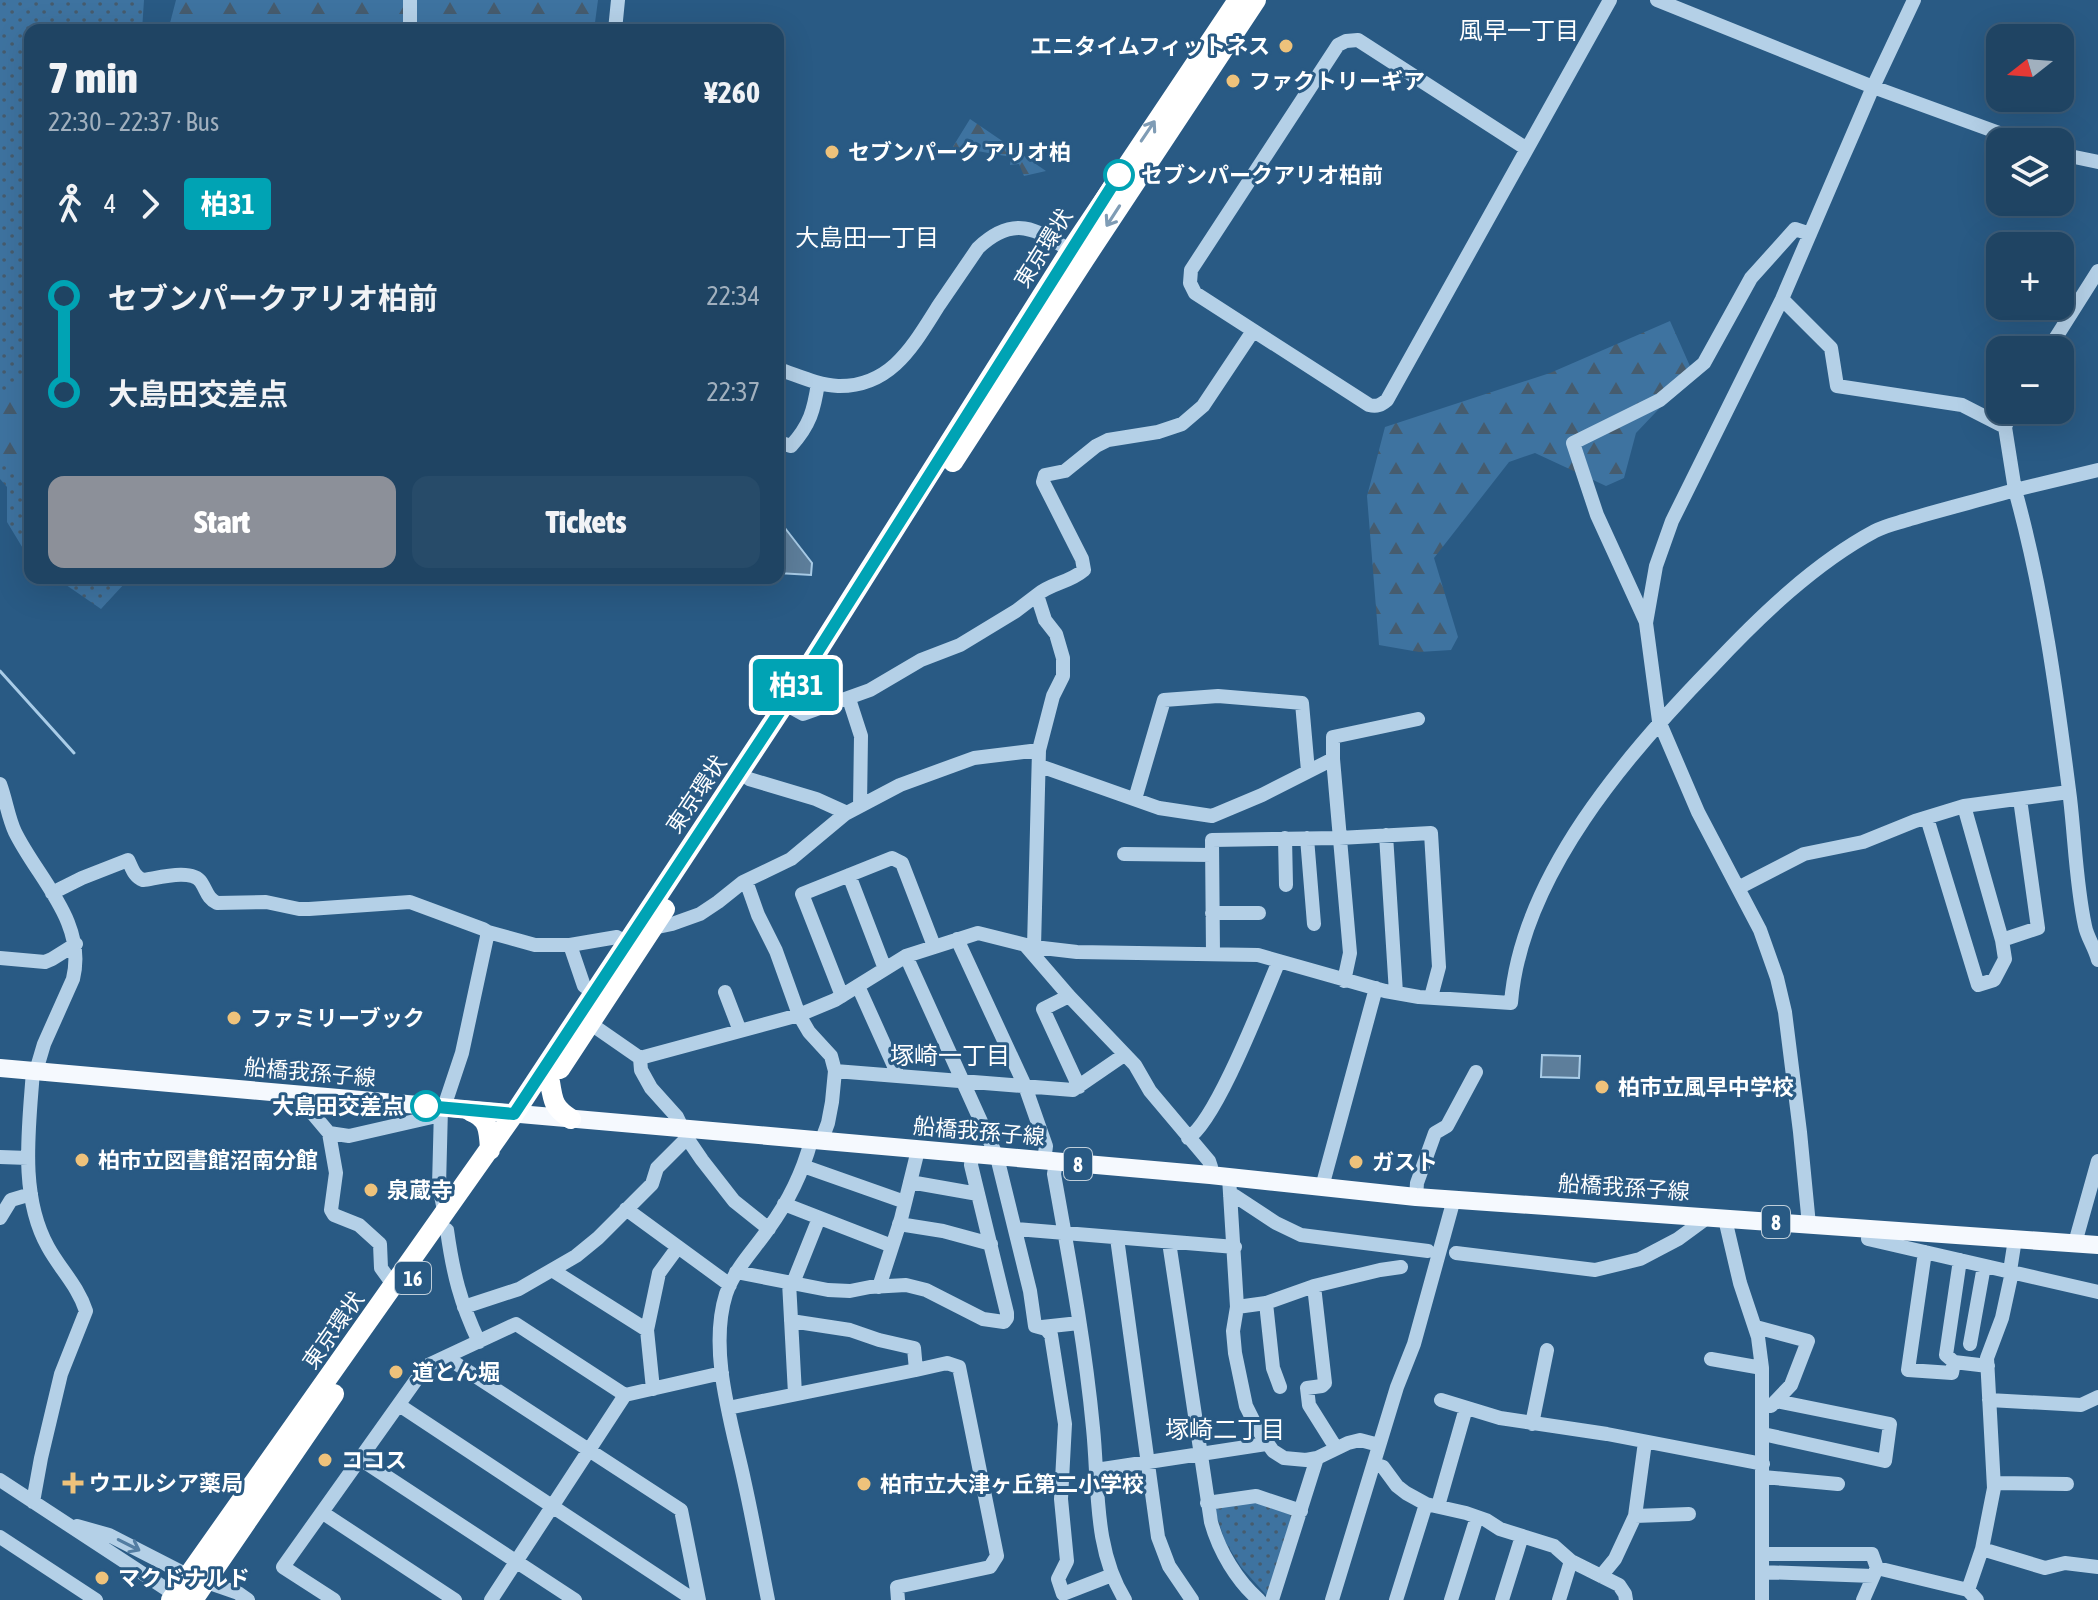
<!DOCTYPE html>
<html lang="en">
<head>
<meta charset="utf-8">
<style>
  :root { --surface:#1f4463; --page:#274b69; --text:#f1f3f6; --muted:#a1b0be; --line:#3c5c78; --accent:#8c9099 }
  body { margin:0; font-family:"Asap Condensed","Noto Sans JP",sans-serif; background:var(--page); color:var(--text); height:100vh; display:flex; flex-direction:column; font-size:30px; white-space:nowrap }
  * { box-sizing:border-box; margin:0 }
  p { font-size:26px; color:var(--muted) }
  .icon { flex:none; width:44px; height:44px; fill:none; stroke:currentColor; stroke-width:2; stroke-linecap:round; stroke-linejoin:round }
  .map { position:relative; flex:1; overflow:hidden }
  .panel { position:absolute; left:24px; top:24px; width:760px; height:560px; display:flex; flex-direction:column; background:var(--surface); border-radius:16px; box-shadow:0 8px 32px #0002,0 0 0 2px var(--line) }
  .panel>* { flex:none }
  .badge { padding:0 16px; border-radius:6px; font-size:28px; line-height:52px }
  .needle { width:52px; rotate:253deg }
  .buttons { position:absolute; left:1986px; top:24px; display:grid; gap:16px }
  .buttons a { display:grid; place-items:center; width:88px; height:88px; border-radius:16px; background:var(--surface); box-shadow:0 8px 32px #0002,0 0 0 2px var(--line); font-size:40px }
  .map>.badge { position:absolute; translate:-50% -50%; box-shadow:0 0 0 4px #fff }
  .legs { display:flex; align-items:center; gap:12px; height:88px; padding:0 24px; font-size:26px }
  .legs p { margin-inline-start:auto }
  .overview { display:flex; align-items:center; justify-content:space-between; height:136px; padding:0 24px }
  h1 { font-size:44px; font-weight:800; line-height:60px }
  .cta { display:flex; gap:16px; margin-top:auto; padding:16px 24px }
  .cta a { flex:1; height:92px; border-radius:16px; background:var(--accent); color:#fff; font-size:32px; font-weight:800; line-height:92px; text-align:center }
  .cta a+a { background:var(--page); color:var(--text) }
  ul { padding:0 24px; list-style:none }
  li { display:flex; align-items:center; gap:28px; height:96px; font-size:30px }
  li i { display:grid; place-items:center; width:12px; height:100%; margin:0 10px; background:currentColor }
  li i::after { content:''; width:20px; height:20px; margin:-10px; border:6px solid; border-radius:50%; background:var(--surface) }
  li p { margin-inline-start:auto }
  li:first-child i { background:linear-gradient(#0000 50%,currentColor 0) }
  li:last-child i { background:linear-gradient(currentColor 50%,#0000 0) }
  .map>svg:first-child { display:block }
  .grass { fill:url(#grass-dots) }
  .forest { fill:url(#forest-firs) }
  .water { fill:#5d7e9b; stroke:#a9cce7; stroke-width:2 }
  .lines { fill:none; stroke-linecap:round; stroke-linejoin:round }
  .stream { stroke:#a9cce7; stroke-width:3 }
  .minor { stroke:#b4d0e7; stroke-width:14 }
  .major { stroke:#f5f9fe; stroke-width:18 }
  .highway { stroke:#fff; stroke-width:20 }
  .oneway { stroke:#7f9cb5 }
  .oneway2 { stroke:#537da2 }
  .line-1-casing { stroke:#fff; stroke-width:18 }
  .line-1 { stroke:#00a3b4; stroke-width:12 }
  .poi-dot { fill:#eec27b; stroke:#295a84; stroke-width:3 }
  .stop-1-dot { fill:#fff; stroke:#00a3b4; stroke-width:4 }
  .labels { text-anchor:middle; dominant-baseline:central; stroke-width:6; stroke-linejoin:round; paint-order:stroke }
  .shield { fill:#295a84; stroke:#bfceda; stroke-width:2 }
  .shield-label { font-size:20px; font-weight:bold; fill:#fff }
  .poi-label { font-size:22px; font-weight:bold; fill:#fff; stroke:#295a84; text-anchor:start }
  .stop-label { font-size:22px; font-weight:bold; fill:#fff; stroke:#295a84; text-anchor:start }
  .street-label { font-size:22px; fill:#fff; stroke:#295a84 }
  .neighbourhood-label { font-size:24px; fill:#fff; stroke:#295a84 }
</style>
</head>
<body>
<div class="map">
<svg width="2098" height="1600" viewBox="0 0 2098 1600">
  <defs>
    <pattern id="grass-dots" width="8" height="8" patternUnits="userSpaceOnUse" patternTransform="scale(2)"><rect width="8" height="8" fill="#3e73a0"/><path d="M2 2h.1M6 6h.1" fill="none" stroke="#465c6e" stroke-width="1.8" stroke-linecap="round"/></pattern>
    <pattern id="forest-firs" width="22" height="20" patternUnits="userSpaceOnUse" patternTransform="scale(2)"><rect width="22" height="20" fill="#3e73a0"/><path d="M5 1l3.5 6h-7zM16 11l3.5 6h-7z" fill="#465c6e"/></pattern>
  </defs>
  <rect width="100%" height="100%" fill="#295a84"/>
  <path class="grass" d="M 0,0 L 144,0 L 142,30 L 30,30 L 30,560 L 7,522 L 7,487 L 0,479 Z
    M 56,578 L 121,578 L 125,583 L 101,609 Z
    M 1255,1499 L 1295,1512 L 1267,1596 L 1241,1567 L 1225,1541 L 1214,1507 Z"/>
  <path class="forest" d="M 176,0 L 598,0 L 594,30 L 174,30 L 169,27 Z
    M 970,119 L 1046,171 L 1024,176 L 1019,164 L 1010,165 L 1011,157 L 955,147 L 952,156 L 950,156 L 949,153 Z
    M 1670,321 L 1693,373 L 1636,433 L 1624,478 L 1606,486 L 1535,453 L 1509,462 L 1434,558 L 1458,637 L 1451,650 L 1419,652 L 1379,645 L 1367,496 L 1385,427 L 1550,373 Z
    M 26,372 L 30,376 L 30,479 L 13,467 L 0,451 L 0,395 Z"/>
  <path class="water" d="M 778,519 L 812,563 L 811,575 L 778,573 Z
    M 1542,1055 L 1580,1056 L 1579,1078 L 1541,1077 Z"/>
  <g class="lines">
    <path class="stream" d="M 0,671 L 74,753"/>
    <path class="minor" d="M 1657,0 L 1873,87 L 1914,0
      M 410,30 L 410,0
      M 615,30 L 618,0
      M 1527,149 L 1358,40 L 1346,41 L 1338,45 L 1191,270 L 1190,283 L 1195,293 L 1369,405 C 1377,407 1381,405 1387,400 L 1610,0
      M 2060,154 L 2098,162
      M 1782,299 L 1831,348 L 1837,386 L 1962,405 L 2005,427
      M 2048,350 L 2098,271
      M 778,369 C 797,375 817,385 838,386 C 892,387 914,344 939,305 C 952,286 965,267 978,248 C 1016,212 1039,231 1077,255
      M 2012,410 L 2005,427 L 2015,490 L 2098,470
      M 778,442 L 791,446 C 810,425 814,410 818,383
      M 1646,622 L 1597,515 L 1573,443 L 1660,400 L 1704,363 L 1751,278 L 1795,229 L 1810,234
      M 849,699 L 861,736 L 860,806
      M 794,709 L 803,714 L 870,690 L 921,660 L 960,645 L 1016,611 L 1037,595
      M 1040,766 L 1159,808 L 1212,816 L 1262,795 L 1333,759
      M 749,779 L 816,799 L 847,813
      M 0,784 C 6,800 8,817 15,832 C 38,879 87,922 73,979 L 44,1044 L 36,1071
      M 1135,799 L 1164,700 L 1218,696 L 1302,703 L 1308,771
      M 1964,806 L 2002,940
      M 1927,818 L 1978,985 L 1994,980 L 2005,959 L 2002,940 L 2038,928 L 2020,799
      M 1386,835 L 1396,993
      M 1285,838 L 1286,885
      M 1307,838 L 1314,924
      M 1124,854 L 1212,855
      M 849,875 L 885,969
      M 746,881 L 758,915 L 776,951 L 799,1015 L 809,1032 L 831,1056 L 835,1071 L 832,1102 L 828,1123 L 821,1142
      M 1738,888 L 1804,854 L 1863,842 L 1915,821 L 1964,806 L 2069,792
      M 52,893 L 82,878 L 128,860 C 132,868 134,877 143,880 C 158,878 192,868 201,882 C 207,891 207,898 217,903 L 266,902 L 299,909 L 309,909 L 410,902 L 483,929 L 488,932 L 535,945 L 570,945 L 584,986 L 594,992
      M 1212,913 L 1259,913
      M 653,928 L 672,924 L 700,914 L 718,902 L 743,882 L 791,859 L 845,814 L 900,785 L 974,758 L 1039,750
      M 957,939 L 1025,1086 L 1046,1146 L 1044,1161
      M 570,945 L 617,937 L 626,942
      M 1025,945 L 1069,996 L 1135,1065 L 1150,1091 L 1209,1161 L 1211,1167 L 1210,1175
      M 1034,947 L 1039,750 L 1053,696 L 1063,676 L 1063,658 L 1056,634 L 1045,620 L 1037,595 C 1051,583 1069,583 1084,570 L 1082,559 L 1043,482 L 1045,475 L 1065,471 L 1096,446 L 1108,440 L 1158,432 L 1182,424 L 1203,406 L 1253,331
      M 1213,954 L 1212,840 L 1339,838 L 1431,833 L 1439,967 L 1431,997
      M 906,956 L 997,1157 L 1030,1291 L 1035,1326 L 1046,1329 L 1051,1335 L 1065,1424 L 1061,1499 L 1067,1561 L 1058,1579 L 1063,1594 L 1112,1575
      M 0,958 L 45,962 L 52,959 L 76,944
      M 1344,981 L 1350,953 L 1333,759 L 1333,737 L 1418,719
      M 858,986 L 898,1075
      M 725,992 L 740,1031
      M 842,996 L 802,894 L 892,858 L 902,863 L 934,946
      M 1069,996 L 1043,1009 L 1079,1087
      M 591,1024 L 640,1058 L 799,1015 L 835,1000 L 906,956 L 978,933 L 1034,947 L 1077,952 L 1258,955 L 1385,991 L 1419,997 L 1511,1003 C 1521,876 1628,753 1713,666 C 1760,616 1815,563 1875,531 C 1886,525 1898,523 1910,519 C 1944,509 1980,500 2015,490 C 2043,590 2057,695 2070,798 C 2075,840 2076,884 2085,926 C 2087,937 2095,948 2098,960
      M 640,1058 L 641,1070 L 651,1088 L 677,1117 L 687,1138 L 702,1160 L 734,1201 L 769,1229
      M 835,1071 L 1073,1090 L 1124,1055
      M 297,1095 L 329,1133 L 336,1173 L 331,1210 L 334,1215 L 359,1225 L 380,1244 L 381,1268 L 394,1286
      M 444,1107 L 462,1053 L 488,932
      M 441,1108 L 439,1186 L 445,1215
      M 329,1133 L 349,1136 L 441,1115
      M 1188,1138 C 1216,1122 1264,996 1279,961
      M 0,1157 L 28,1158
      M 1056,1162 L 1054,1174 C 1069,1258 1085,1343 1093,1428 C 1099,1486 1093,1548 1125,1600
      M 803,1166 L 905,1202
      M 1229,1177 L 1237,1307 L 1233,1331 L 1235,1353 L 1246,1406 L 1258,1430 L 1273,1451 L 1284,1458 L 1306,1460 L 1317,1458 L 1348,1443 L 1360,1440 L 1379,1445
      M 910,1182 L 978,1194
      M 1322,1187 L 1376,988
      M 1230,1196 L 1235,1196 L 1276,1223 L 1301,1235 L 1428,1251
      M 1416,1197 L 1417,1183 L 1435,1133 L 1447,1126 L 1476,1072
      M 784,1204 L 892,1246
      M 626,1209 L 730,1285
      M 0,1218 L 11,1200 L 31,1194
      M 1725,1219 L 1740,1283 L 1758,1337 L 1762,1368 L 1762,1600
      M 899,1224 L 943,1231 L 991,1244
      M 1809,1225 L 1800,1132 L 1785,1012 L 1777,978 L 1760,930 L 1698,812 L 1659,721 L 1646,623 L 1656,566 L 1672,521 L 1782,299 L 1873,87 L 2024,142
      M 1016,1229 L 1235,1247
      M 1869,1229 L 1868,1239 L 2098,1292
      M 447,1230 C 453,1273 460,1302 479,1342
      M 1117,1238 L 1158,1537 L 1169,1566 L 1192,1600
      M 1169,1242 L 1211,1522 C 1219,1551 1237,1581 1259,1600
      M 2075,1243 L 2098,1161
      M 1925,1252 L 1908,1370 L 1952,1373 L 1954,1362 L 1988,1366
      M 1456,1253 L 1595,1270 L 1640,1259 L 1678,1239 L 1708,1217
      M 552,1270 L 647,1330
      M 2010,1271 L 2015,1239
      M 736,1272 L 828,1290 L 850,1291 L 870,1287 L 906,1285 L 926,1290 L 983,1319 L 1004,1322 L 1007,1318 L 1007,1313 L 971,1165 L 972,1155
      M 789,1282 L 795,1394
      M 793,1283 L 819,1218
      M 1314,1286 L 1325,1383 L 1322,1386 L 1307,1388 L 1309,1405 L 1336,1448
      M 879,1287 L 901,1219 L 918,1150
      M 1266,1303 L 1273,1368 L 1280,1387
      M 464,1307 L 519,1289 L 576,1256 L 598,1238 L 652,1184 L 657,1168 L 687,1138
      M 1237,1307 L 1266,1303 L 1314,1286 L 1380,1270 L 1401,1267
      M 1042,1327 L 1079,1323
      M 1756,1327 L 1808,1341 L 1791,1385 L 1771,1406
      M 1970,1344 L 1984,1266
      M 446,1357 L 681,1510 L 699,1600
      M 1711,1359 L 1762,1368
      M 1954,1362 L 1946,1355 L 1960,1260
      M 653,1389 L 647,1330 L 659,1273 L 678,1247
      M 1441,1400 L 1500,1418 L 1607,1434 L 1763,1464
      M 1989,1400 L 2081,1405 L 2098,1397
      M 399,1405 L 694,1600
      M 728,1408 L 916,1370 L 914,1348 L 879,1340 L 850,1330 L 791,1321
      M 1532,1424 L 1547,1350
      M 1763,1434 L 1885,1461 L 1890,1424 L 1776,1401
      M 360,1459 L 575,1600
      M 1374,1464 L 1383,1467 L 1397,1486 L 1406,1493 L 1426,1504 L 1466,1513 L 1486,1520 L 1500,1529 L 1554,1546 L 1571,1561 L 1619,1585 L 1625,1594 L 1626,1600
      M 1096,1470 L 1266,1444
      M 1763,1477 L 1838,1484
      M 0,1480 L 180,1598
      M 1994,1483 L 2067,1484
      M 33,1502 L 41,1458 L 61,1374 L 86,1311 C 78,1286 60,1269 48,1247 C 19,1195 29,1128 33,1071
      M 1207,1503 L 1256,1496 L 1301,1511
      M 1438,1506 L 1466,1408
      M 323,1513 L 455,1600
      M 1635,1516 L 1689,1514
      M 77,1526 L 109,1535 L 189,1576 L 238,1593 L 248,1600
      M 0,1537 L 96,1600
      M 1982,1549 L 2045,1568 L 2065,1563 L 2098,1567
      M 1762,1554 L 1872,1554 L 1877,1568
      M 1762,1572 L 1873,1576
      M 1601,1576 L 1615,1559 L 1635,1516 L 1645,1442
      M 1968,1590 L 1982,1549 L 1994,1488 L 1987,1358 L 2002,1318 L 2012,1272
      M 334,1600 L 283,1567 L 426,1366 L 516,1324 L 625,1395
      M 491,1600 L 625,1395 L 722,1373
      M 768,1600 C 760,1560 753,1520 744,1480 C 732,1424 708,1351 726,1294 C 735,1268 754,1250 769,1228 C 788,1202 803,1171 811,1141
      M 898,1600 L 897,1587 L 990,1567 L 997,1556 L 959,1367 L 947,1363 L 916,1370
      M 1272,1600 L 1317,1458
      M 1332,1600 L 1397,1387 L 1414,1344 L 1454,1199
      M 1396,1600 L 1426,1504
      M 1451,1600 L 1477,1517
      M 1502,1600 L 1522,1536
      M 1559,1600 L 1571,1561
      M 1863,1600 L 1877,1568 L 1968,1590 L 1977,1600"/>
    <path class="major" d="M 0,1068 L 1210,1175 L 1416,1197 L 2098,1245"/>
    <path class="highway" d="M 953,462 L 1084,260 L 1256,0
      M 560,1069 L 665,909
      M 550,1082 C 553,1102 554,1108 571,1119
      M 470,1111 C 489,1118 489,1131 490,1150
      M 171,1600 L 514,1114 L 782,708 L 1070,251 L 1238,0
      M 193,1600 L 334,1394"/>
  </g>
  <defs><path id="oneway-shaft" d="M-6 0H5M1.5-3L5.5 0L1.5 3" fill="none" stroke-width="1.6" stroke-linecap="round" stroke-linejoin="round" transform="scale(2)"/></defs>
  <g class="oneway">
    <use href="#oneway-shaft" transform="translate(1148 131) rotate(-56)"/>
    <use href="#oneway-shaft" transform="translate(1113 216) rotate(123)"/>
  </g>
  <use class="oneway2" href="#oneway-shaft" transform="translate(129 1545) rotate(27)"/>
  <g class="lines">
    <defs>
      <path id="line-1" d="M 426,1106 L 514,1114 L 782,708 L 1119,175"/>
    </defs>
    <use href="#line-1" class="line-1-casing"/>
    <use href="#line-1" class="line-1"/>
  </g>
  <g class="poi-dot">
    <circle cx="1286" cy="46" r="8"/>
    <circle cx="1233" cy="81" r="8"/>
    <circle cx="832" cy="152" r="8"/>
    <circle cx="234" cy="1018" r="8"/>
    <circle cx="1602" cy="1087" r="8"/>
    <circle cx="82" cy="1160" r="8"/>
    <circle cx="1356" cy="1162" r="8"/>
    <circle cx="371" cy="1190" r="8"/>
    <circle cx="396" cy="1372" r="8"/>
    <circle cx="325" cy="1460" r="8"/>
    <path d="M69 1471h8v8h8v8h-8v8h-8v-8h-8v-8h8z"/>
    <circle cx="864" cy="1484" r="8"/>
    <circle cx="102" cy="1578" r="8"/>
  </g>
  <g class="stop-1-dot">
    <circle cx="1119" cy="175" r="14"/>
    <circle cx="426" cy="1106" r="14"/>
  </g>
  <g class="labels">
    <g class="shield">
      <rect x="1064" y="1148" width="28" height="32" rx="6"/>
      <rect x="1762" y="1206" width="28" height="32" rx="6"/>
      <rect x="395" y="1262" width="36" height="32" rx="6"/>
    </g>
    <g class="shield-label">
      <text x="1078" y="1164">8</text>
      <text x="1776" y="1222">8</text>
      <text x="413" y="1278">16</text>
    </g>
    <g class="poi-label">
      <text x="1270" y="46" text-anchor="end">エニタイムフィットネス</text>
      <text x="1249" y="81">ファクトリーギア</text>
      <text x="848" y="152">セブンパーク アリオ柏</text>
      <text x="250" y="1018">ファミリーブック</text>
      <text x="1618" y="1087">柏市立風早中学校</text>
      <text x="98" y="1160">柏市立図書館沼南分館</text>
      <text x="1372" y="1162">ガスト</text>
      <text x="387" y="1190">泉蔵寺</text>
      <text x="412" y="1372">道とん堀</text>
      <text x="341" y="1460">ココス</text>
      <text x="89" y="1483">ウエルシア薬局</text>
      <text x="880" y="1484">柏市立大津ヶ丘第二小学校</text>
      <text x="118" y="1578">マクドナルド</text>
    </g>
    <g class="stop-label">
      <text x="1141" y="175">セブンパークアリオ柏前</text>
      <text x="404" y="1106" text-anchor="end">大島田交差点</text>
    </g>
    <g class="street-label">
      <text transform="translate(1043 248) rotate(-58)">東京環状</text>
      <text transform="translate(696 794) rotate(-56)">東京環状</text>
      <text transform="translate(310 1072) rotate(5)">船橋我孫子線</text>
      <text transform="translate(979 1131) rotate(5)">船橋我孫子線</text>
      <text transform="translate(1624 1187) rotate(4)">船橋我孫子線</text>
      <text transform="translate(333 1330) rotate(-55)">東京環状</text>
    </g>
    <g class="neighbourhood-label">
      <text x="1519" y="30">風早一丁目</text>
      <text x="867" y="237">大島田一丁目</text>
      <text x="950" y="1055">塚崎一丁目</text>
      <text x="1225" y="1429">塚崎二丁目</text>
    </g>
  </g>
</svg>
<div class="buttons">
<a><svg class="needle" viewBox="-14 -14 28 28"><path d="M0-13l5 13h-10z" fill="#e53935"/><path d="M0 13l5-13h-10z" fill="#a1b0be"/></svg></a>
<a><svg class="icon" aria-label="layers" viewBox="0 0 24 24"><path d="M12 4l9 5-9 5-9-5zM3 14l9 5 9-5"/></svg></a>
<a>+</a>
<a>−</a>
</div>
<b class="badge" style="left:796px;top:685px;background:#00a3b4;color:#fff">柏31</b>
<section class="panel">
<div class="overview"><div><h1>7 min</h1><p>22:30 – 22:37 · Bus</p></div><b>¥260</b></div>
<div class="legs"><svg class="icon" aria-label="walk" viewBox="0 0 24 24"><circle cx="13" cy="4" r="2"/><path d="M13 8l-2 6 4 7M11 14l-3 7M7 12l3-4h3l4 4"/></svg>4<svg class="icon" aria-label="forward" viewBox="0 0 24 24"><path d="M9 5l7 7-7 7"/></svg><b class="badge" style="background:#00a3b4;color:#fff">柏31</b></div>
<ul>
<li><i style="color:#00a3b4"></i><b>セブンパークアリオ柏前</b><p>22:34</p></li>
<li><i style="color:#00a3b4"></i><b>大島田交差点</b><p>22:37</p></li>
</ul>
<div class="cta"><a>Start</a><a>Tickets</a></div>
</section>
</div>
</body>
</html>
